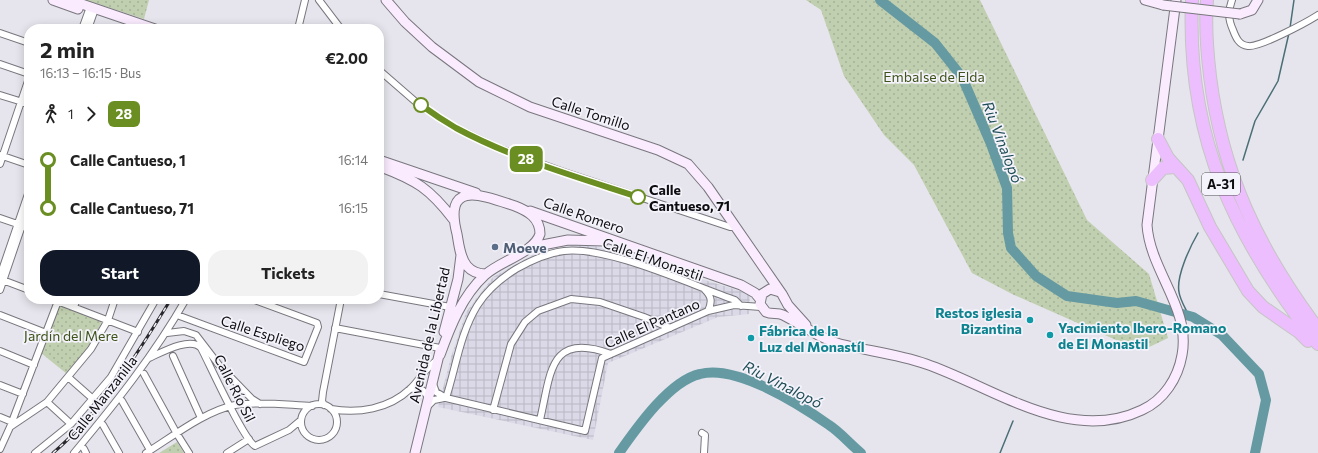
<!DOCTYPE html>
<html lang="en">
<head>
<meta charset="utf-8">
<style>
  :root { --surface:#fff; --page:#f2f2f2; --text:#222; --muted:#767676; --accent:#111827 }
  body { margin:0; font-family:Commissioner,sans-serif; background:var(--page); color:var(--text); height:100vh; display:flex; flex-direction:column; font-size:15px; white-space:nowrap }
  * { box-sizing:border-box; margin:0 }
  p { font-size:13px; color:var(--muted) }
  .icon { flex:none; width:22px; height:22px; fill:none; stroke:currentColor; stroke-width:2; stroke-linecap:round; stroke-linejoin:round }
  .map { position:relative; flex:1; overflow:hidden }
  .sheet { position:absolute; left:24px; top:24px; width:360px; height:280px; display:flex; flex-direction:column; background:var(--surface); border-radius:16px; box-shadow:0 2px 10px #0003 }
  .sheet>* { flex:none }
  .badge { padding:0 8px; border-radius:6px; font-size:14px; line-height:26px }
  .map>.badge { position:absolute; translate:-50% -50%; box-shadow:0 0 0 2px #fff }
  .legs { display:flex; align-items:center; gap:6px; height:44px; padding:0 16px; font-size:13px }
  .legs p { margin-inline-start:auto }
  .headline { display:flex; align-items:center; justify-content:space-between; height:68px; padding:0 16px }
  h1 { font-size:22px; font-weight:700; line-height:30px }
  .primary-button { display:flex; gap:8px; margin-top:auto; padding:8px 16px }
  .primary-button a { flex:1; height:46px; border-radius:16px; background:var(--accent); color:#fff; font-size:16px; font-weight:700; line-height:46px; text-align:center }
  .primary-button a+a { background:var(--page); color:var(--text) }
  ul { padding:0 16px; list-style:none }
  li { display:flex; align-items:center; gap:14px; height:48px; font-size:15px }
  li i { display:grid; place-items:center; width:6px; height:100%; margin:0 5px; background:currentColor }
  li i::after { content:''; width:10px; height:10px; margin:-5px; border:3px solid; border-radius:50%; background:var(--surface) }
  li p { margin-inline-start:auto }
  li:first-child i { background:linear-gradient(#0000 50%,currentColor 0) }
  li:last-child i { background:linear-gradient(currentColor 50%,#0000 0) }
  .map>svg:first-child { display:block }
  .industrial { fill:url(#industrial-grid) }
  .grass { fill:url(#grass-dots) }
  .lines { fill:none; stroke-linecap:round; stroke-linejoin:round }
  .stream { stroke:#4b6f76; stroke-width:1.5 }
  .river { stroke:#659aa2; stroke-width:10 }
  .street-casing { stroke:#79777e; stroke-width:8 }
  .secondary-casing { stroke:#79777e; stroke-width:11 }
  .highway-casing { stroke:#c5c5c5; stroke-width:14 }
  .street { stroke:#fff; stroke-width:6 }
  .secondary { stroke:#faecfe; stroke-width:9 }
  .highway { stroke:#edbefd; stroke-width:12 }
  .rail-casing { stroke:#2a292d; stroke-width:3 }
  .rail { stroke:#f4f2fa; stroke-width:1.5; stroke-dasharray:4.5; stroke-linecap:butt }
  .secondary-bridge-casing { stroke:#79777e; stroke-width:11; stroke-linecap:butt }
  .secondary-bridge { stroke:#faecfe; stroke-width:9 }
  .line-1-casing { stroke:#fff; stroke-width:9 }
  .line-1 { stroke:#6b8e23; stroke-width:6 }
  .stop-1-dot { fill:#fff; stroke:#6b8e23; stroke-width:2 }
  .service-dot { fill:#5c6f8a; stroke:#f4f2fa; stroke-width:1.5 }
  .culture-dot { fill:#0f9aa8; stroke:#f4f2fa; stroke-width:1.5 }
  .labels { text-anchor:middle; dominant-baseline:central; stroke-width:3.5; stroke-linejoin:round; paint-order:stroke }
  .shield { fill:#f4f2fa; stroke:#525156; stroke-width:1 }
  .shield-label { font-size:13px; font-weight:bold; fill:#0d0c0f }
  .park-label { font-size:14px; fill:#3d5319; stroke:#f4f2fa }
  .street-label { font-size:14px; fill:#0d0c0f; stroke:#f4f2fa }
  .stop-label { font-size:14px; font-weight:bold; fill:#0d0c0f; stroke:#f4f2fa; text-anchor:start }
  .service-label { font-size:14px; font-weight:bold; fill:#4e5e75; stroke:#f4f2fa; text-anchor:start }
  .culture-label { font-size:14px; font-weight:bold; fill:#0d838f; stroke:#f4f2fa; text-anchor:start }
  .water-label { font-size:15px; font-style:italic; fill:#1f4e56; stroke:#f4f2fa }
</style>
</head>
<body>
<div class="map">
<svg width="1318" height="453" viewBox="0 0 1318 453">
  <defs>
    <pattern id="industrial-grid" width="8" height="8" patternUnits="userSpaceOnUse"><rect width="8" height="8" fill="#dbd8e7"/><path d="M0 4h8M4 0v8" fill="none" stroke="#bbb8c5"/></pattern>
    <pattern id="grass-dots" width="8" height="8" patternUnits="userSpaceOnUse"><rect width="8" height="8" fill="#c0cfaf"/><path d="M2 2h.1M6 6h.1" fill="none" stroke="#a4b195" stroke-width="1.8" stroke-linecap="round"/></pattern>
  </defs>
  <rect width="100%" height="100%" fill="#e6e5ed"/>
  <path class="industrial" d="M 588,244 L 750,294 L 749,314 L 718,317 L 608,363 L 593,440 L 438,407 L 451,357 L 466,312 L 493,277 L 538,252 Z"/>
  <path class="grass" d="M 85,0 L 149,0 L 144,19 Z
    M 806,0 L 980,0 L 1087,220 L 1149,274 L 1168,338 L 1141,351 L 1012,294 L 972,273 L 914,165 L 884,135 L 844,76 L 821,10 Z
    M 60,305 L 102,321 L 89,348 L 67,374 L 41,353 Z
    M 177,442 L 184,453 L 159,453 Z"/>
  <g class="lines">
    <path class="stream" d="M 1290,28 L 1294,0
      M 1243,160 L 1255,121 L 1278,81 L 1289,33
      M 1189,316 C 1186,309 1180,300 1179,292 C 1176,276 1190,247 1198,233
      M 1000,453 L 1013,421"/>
    <path class="river" d="M 880,0 L 935,43 L 962,77 L 991,144 L 1007,188 L 1008,233 L 1011,248 L 1036,276 L 1067,296 L 1117,303 L 1136,301 L 1193,317 L 1222,335 L 1259,374 L 1266,400 L 1255,453
      M 619,453 C 636,429 669,381 700,374 C 736,364 799,404 829,425 C 840,432 850,444 861,453"/>
    <defs>
      <path id="street" d="M 319,0 L 341,29
        M 1232,0 C 1228,11 1228,19 1233,30 C 1236,38 1239,45 1248,46 C 1259,48 1307,22 1318,15
        M 82,29 L 90,7
        M 88,29 L 95,9
        M 298,29 L 305,0
        M 0,33 L 29,43
        M 0,64 L 29,74
        M 379,70 L 417,103 L 456,128 L 498,148 L 561,171 L 730,227 L 735,227
        M 0,95 L 29,104
        M 0,155 L 29,165
        M 0,164 L 29,78
        M 0,218 L 29,228
        M 0,276 L 29,191
        M 0,279 L 29,290
        M 0,290 L 29,205
        M 705,290 C 712,297 712,302 708,311
        M 379,294 L 450,307
        M 52,299 L 138,332
        M 58,301 L 10,427 L 47,402 L 91,349 L 108,320 L 115,299
        M 74,307 L 77,299
        M 0,315 L 46,333
        M 177,315 L 304,362 L 318,327 L 317,323 L 252,299
        M 335,328 L 440,348
        M 167,333 L 184,331 L 196,335 L 219,365 L 252,399 L 260,404
        M 0,351 L 34,365
        M 173,356 L 201,418
        M 149,358 C 162,352 191,336 201,348 C 210,365 243,439 255,446 L 289,430 L 301,420
        M 144,374 L 177,434 L 189,453
        M 68,377 L 93,399
        M 433,384 L 436,392 L 446,398 L 585,431 L 602,358 L 708,311 L 734,305 L 761,307
        M 0,385 L 23,394
        M 410,389 C 419,387 425,390 428,398
        M 446,398 C 456,367 460,334 477,306 C 487,290 500,279 516,269 C 530,261 548,253 564,251 C 609,246 691,285 735,300 L 741,306
        M 122,401 L 150,450
        M 47,402 L 71,424
        M301 422a18 18 0 1 1 36 0a18 18 0 1 1-36 0Z
        M 324,405 L 322,401 L 323,392 L 341,299
        M 427,407 L 434,400 L 444,398
        M 331,409 C 358,414 389,409 410,389 C 420,380 426,366 438,360
        M 493,410 L 511,344 L 525,322 L 538,311 L 571,299 L 600,302 L 644,317 L 670,328
        M 0,417 L 12,422
        M 540,420 C 551,373 549,331 611,354
        M 103,425 L 119,453
        M 702,433 L 705,435 L 704,453
        M 0,449 L 10,427
        M 84,449 L 86,453
        M 35,453 L 71,424 L 111,377 L 156,299
        M 74,453 C 115,404 154,355 186,299
        M 146,453 C 172,437 205,411 235,405 C 258,401 288,405 312,406
        M 227,453 L 249,439"/>
      <path id="secondary" d="M 53,0 L 78,9
        M 70,0 L 155,29
        M 386,0 L 405,22 L 432,47 L 479,82 L 530,107 L 658,150 L 688,164 L 708,187 L 782,294 L 788,305 L 806,325
        M 1145,0 L 1163,5
        M 1240,14 L 1252,10 L 1258,0
        M 379,160 L 476,193
        M 381,167 C 416,180 430,189 453,219
        M 530,211 L 741,285 L 755,293 L 760,299
        M 532,247 L 568,240 L 604,241
        M 780,292 L 770,289 L 762,294 L 760,304 L 766,312 C 772,315 777,312 783,315 C 803,325 818,338 840,344 C 868,351 898,354 926,364 C 993,387 1069,445 1142,410 C 1164,400 1178,378 1182,355 C 1191,308 1150,271 1147,225 L 1176,0
        M 444,332 L 458,279 L 461,255
        M 440,355 C 450,327 462,296 485,275 C 500,261 534,253 540,234 C 540,218 528,211 515,206 C 482,195 443,179 457,234 C 459,245 460,258 467,266 C 472,272 479,274 486,274
        M 415,453 L 440,351"/>
      <path id="highway" d="M 1192,0 C 1186,138 1235,238 1318,344
        M 1207,0 C 1205,25 1207,51 1210,76 C 1222,174 1259,250 1318,329
        M 1158,139 L 1168,158 L 1188,180 L 1210,227 L 1248,291 L 1263,307 L 1299,332 L 1308,341
        M 1152,180 L 1163,168 L 1175,167"/>
    </defs>
    <use href="#street" class="street-casing"/>
    <use href="#secondary" class="secondary-casing"/>
    <use href="#highway" class="highway-casing"/>
    <use href="#street" class="street"/>
    <use href="#secondary" class="secondary"/>
    <use href="#highway" class="highway"/>
    <defs>
      <path id="rail" d="M 53,453 C 102,411 138,353 171,299"/>
    </defs>
    <use href="#rail" class="rail-casing"/>
    <use href="#rail" class="rail"/>
    <defs>
      <path id="secondary-bridge" d="M 1163,5 L 1240,14"/>
    </defs>
    <use href="#secondary-bridge" class="secondary-bridge-casing"/>
    <use href="#secondary-bridge" class="secondary-bridge"/>
  </g>
  <g class="lines">
    <defs>
      <path id="line-1" d="M 421,105 C 432,113 444,121 456,128 C 514,159 577,177 638,197"/>
    </defs>
    <use href="#line-1" class="line-1-casing"/>
    <use href="#line-1" class="line-1"/>
  </g>
  <g class="stop-1-dot">
    <circle cx="421" cy="105" r="7"/>
    <circle cx="638" cy="197" r="7"/>
  </g>
  <circle class="service-dot" cx="495" cy="247" r="4"/>
  <g class="culture-dot">
    <circle cx="1030" cy="320" r="4"/>
    <circle cx="1050" cy="335" r="4"/>
    <circle cx="751" cy="338" r="4"/>
  </g>
  <g class="labels">
    <rect class="shield" x="1202" y="173" width="38" height="22" rx="3"/>
    <g class="shield-label">
      <text x="1221" y="184">A-31</text>
    </g>
    <g class="park-label">
      <text x="934" y="76">Embalse de Elda</text>
      <text x="71" y="335">Jardín del Mere</text>
    </g>
    <g class="street-label">
      <text transform="translate(591 113) rotate(18)">Calle Tomillo</text>
      <text transform="translate(584 215) rotate(19)">Calle Romero</text>
      <text transform="translate(653 259) rotate(19)">Calle El Monastil</text>
      <text transform="translate(652 323) rotate(-24)">Calle El Pantano</text>
      <text transform="translate(263 333) rotate(18)">Calle Espliego</text>
      <text transform="translate(429 335) rotate(-77)">Avenida de la Libertad</text>
      <text transform="translate(235 388) rotate(63)">Calle Río Sil</text>
      <text transform="translate(102 398) rotate(-52)">Calle Manzanilla</text>
    </g>
    <g class="stop-label">
      <text x="649" y="189">Calle<tspan x="649" dy="16">Cantueso, 71</tspan></text>
    </g>
    <g class="service-label">
      <text x="503" y="247">Moeve</text>
    </g>
    <g class="culture-label">
      <text x="1022" y="312" text-anchor="end">Restos iglesia<tspan x="1022" dy="16">Bizantina</tspan></text>
      <text x="1058" y="327">Yacimiento Ibero-Romano<tspan x="1058" dy="16">de El Monastil</tspan></text>
      <text x="759" y="330">Fábrica de la<tspan x="759" dy="16">Luz del Monastíl</tspan></text>
    </g>
    <g class="water-label">
      <text transform="translate(1003 142) rotate(69)">Riu Vinalopó</text>
      <text transform="translate(783 384) rotate(27)">Riu Vinalopó</text>
    </g>
  </g>
</svg>
<b class="badge" style="left:526px;top:159px;background:#6b8e23;color:#fff">28</b>
<section class="sheet">
<div class="headline"><div><h1>2 min</h1><p>16:13 – 16:15 · Bus</p></div><b>€2.00</b></div>
<div class="legs"><svg class="icon" aria-label="walk" viewBox="0 0 24 24"><circle cx="13" cy="4" r="2"/><path d="M13 8l-2 6 4 7M11 14l-3 7M7 12l3-4h3l4 4"/></svg>1<svg class="icon" aria-label="forward" viewBox="0 0 24 24"><path d="M9 5l7 7-7 7"/></svg><b class="badge" style="background:#6b8e23;color:#fff">28</b></div>
<ul>
<li><i style="color:#6b8e23"></i><b>Calle Cantueso, 1</b><p>16:14</p></li>
<li><i style="color:#6b8e23"></i><b>Calle Cantueso, 71</b><p>16:15</p></li>
</ul>
<div class="primary-button"><a>Start</a><a>Tickets</a></div>
</section>
</div>
</body>
</html>
